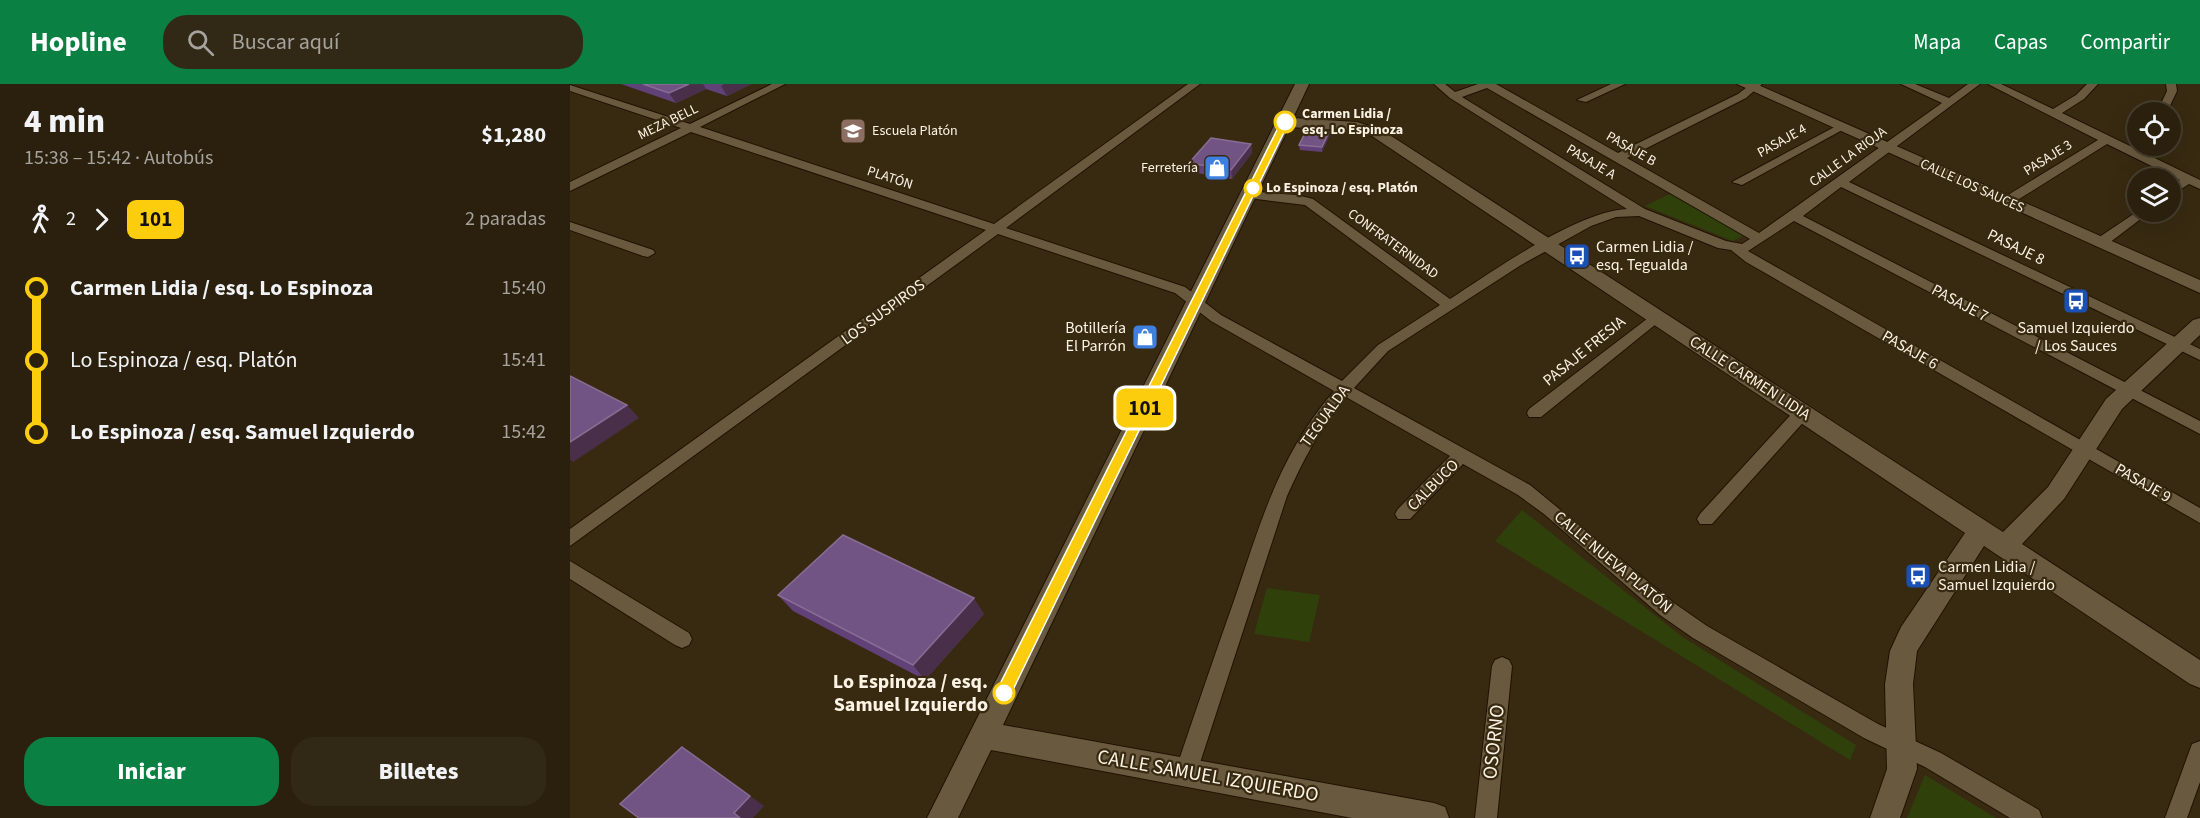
<!DOCTYPE html>
<html lang="es">
<head>
<meta charset="utf-8">
<style>
  :root { --surface:#2a200d; --page:#322816; --text:#f1f3f6; --muted:#a5a39d; --line:#463e2e; --accent:#0b8043 }
  body { margin:0; font-family:"Source Sans 3",sans-serif; background:var(--page); color:var(--text); height:100vh; display:flex; flex-direction:column; font-size:22px; white-space:nowrap }
  * { box-sizing:border-box; margin:0 }
  p { font-size:20px; color:var(--muted) }
  .icon { flex:none; width:33px; height:33px; fill:none; stroke:currentColor; stroke-width:2; stroke-linecap:round; stroke-linejoin:round }
  .map { position:relative; flex:1; overflow:hidden }
  .details { display:flex; flex-direction:column; background:var(--surface); width:570px }
  .details>* { flex:none }
  .badge { padding:0 12px; border-radius:9px; font-size:21px; line-height:39px }
  .fabs { position:absolute; left:1557px; top:18px; display:grid; gap:12px }
  .fabs a { display:grid; place-items:center; width:54px; height:54px; border-radius:50%; background:var(--surface); box-shadow:0 6px 24px #0002,0 0 0 2px var(--line); font-size:30px }
  .map>.badge { position:absolute; translate:-50% -50%; box-shadow:0 0 0 3px #fff }
  .legs { display:flex; align-items:center; gap:9px; height:66px; padding:0 24px; font-size:20px }
  .legs p { margin-inline-start:auto }
  .overview { display:flex; align-items:center; justify-content:space-between; height:102px; padding:0 24px }
  h1 { font-size:33px; font-weight:800; line-height:45px }
  .action { display:flex; gap:12px; margin-top:auto; padding:12px 24px }
  .action a { flex:1; height:69px; border-radius:24px; background:var(--accent); color:#fff; font-size:24px; font-weight:800; line-height:69px; text-align:center }
  .action a+a { background:var(--page); color:var(--text) }
  ul { padding:0 24px; list-style:none }
  li { display:flex; align-items:center; gap:21px; height:72px; font-size:22px }
  li i { display:grid; place-items:center; width:9px; height:100%; margin:0 8px; background:currentColor }
  li i::after { content:''; width:15px; height:15px; margin:-8px; border:4px solid; border-radius:50%; background:var(--surface) }
  li p { margin-inline-start:auto }
  li:first-child i { background:linear-gradient(#0000 50%,currentColor 0) }
  li:last-child i { background:linear-gradient(currentColor 50%,#0000 0) }
  header { display:flex; align-items:center; gap:36px; box-sizing:border-box; height:84px; padding:0 30px; background:var(--accent); color:#fff }
  header strong { font-size:28px }
  nav { display:flex; gap:33px; margin-inline-start:auto; font-size:21px }
  .search { width:420px; height:54px; background:var(--page); display:flex; align-items:center; gap:15px; box-sizing:border-box; padding:0 21px; border-radius:24px; color:var(--muted); font-size:22px }
  main { display:flex; flex:1; min-height:0 }
  .map>svg:first-child { display:block }
  .green { fill:#2f400b }
  .lines { fill:none; stroke-linecap:round; stroke-linejoin:round }
  .street-casing { stroke:#1f1200; stroke-width:2 }
  .secondary-casing { stroke:#1f1200; stroke-width:2 }
  .street { fill:#69593f; fill-rule:evenodd }
  .secondary { fill:#69593f; fill-rule:evenodd }
  .wall { fill:#624078 }
  .shaded-wall { fill:#4a2f4a }
  .building { fill:#725484; stroke:#886d93; stroke-width:1.5 }
  .line-1 { fill:#fccd0d; stroke:#fff; stroke-width:1.5 }
  .stop-1-dot { fill:#fff; stroke:#fccd0d; stroke-width:3 }
  .labels { text-anchor:middle; dominant-baseline:central; stroke-width:4.5; stroke-linejoin:round; paint-order:stroke }
  .far-stop-label { font-size:14px; font-weight:bold; fill:#fcf3e4; stroke:#382a11; text-anchor:start }
  .far-street-label { font-size:14px; fill:#fcf3e4; stroke:#382a11 }
  .far-poi-label { font-size:14px; fill:#fcf3e4; stroke:#382a11; text-anchor:start }
  .poi-label { font-size:16px; fill:#fcf3e4; stroke:#382a11; text-anchor:start }
  .street-label { font-size:16px; fill:#fcf3e4; stroke:#382a11 }
  .near-stop-label { font-size:20px; font-weight:bold; fill:#fcf3e4; stroke:#382a11; text-anchor:end }
  .near-street-label { font-size:20px; fill:#fcf3e4; stroke:#382a11 }
</style>
</head>
<body>
<header>
<strong>Hopline</strong>
<div class="search"><svg class="icon" aria-label="search" viewBox="0 0 24 24"><circle cx="10" cy="10" r="6"/><path d="M15 15l6 6"/></svg>Buscar aquí</div>
<nav><a>Mapa</a><a>Capas</a><a>Compartir</a></nav>
</header>
<main>
<section class="details">
<div class="overview"><div><h1>4 min</h1><p>15:38 – 15:42 · Autobús</p></div><b>$1,280</b></div>
<div class="legs"><svg class="icon" aria-label="walk" viewBox="0 0 24 24"><circle cx="13" cy="4" r="2"/><path d="M13 8l-2 6 4 7M11 14l-3 7M7 12l3-4h3l4 4"/></svg>2<svg class="icon" aria-label="forward" viewBox="0 0 24 24"><path d="M9 5l7 7-7 7"/></svg><b class="badge" style="background:#fccd0d;color:#111">101</b><p>2 paradas</p></div>
<ul>
<li><i style="color:#fccd0d"></i><b>Carmen Lidia / esq. Lo Espinoza</b><p>15:40</p></li>
<li><i style="color:#fccd0d"></i><span>Lo Espinoza / esq. Platón</span><p>15:41</p></li>
<li><i style="color:#fccd0d"></i><b>Lo Espinoza / esq. Samuel Izquierdo</b><p>15:42</p></li>
</ul>
<div class="action"><a>Iniciar</a><a>Billetes</a></div>
</section>
<div class="map">
<svg width="1630" height="734" viewBox="0 0 1630 734">
  <rect width="100%" height="100%" fill="#382a11"/>
  <path class="green" d="M 1102,109 L 1175,151 L 1163,157 L 1075,122 Z
    M 952,426 L 1111,552 L 1286,661 L 1280,676 L 925,457 Z
    M 697,504 L 750,511 L 739,558 L 684,550 Z
    M 1355,691 L 1426,734 L 1337,734 Z"/>
  <g class="lines">
    <defs>
      <path id="street" d="M 202,0 L 215,0 L 130,43 L 424,140 L 618,0 L 630,0 L 436,144 L 615,203 L 651,231 L 772,297 L 808,261 L 870,221 L 735,121 L 679,114 L 675,113 L 675,107 L 727,111 L 743,115 L 880,215 C 923,187 1008,127 1057,125 L 880,14 L 864,0 L 875,0 L 885,8 L 908,0 L 926,0 L 1048,69 L 1168,10 L 1181,0 L 1192,0 L 1176,14 L 1057,74 L 1189,149 L 1372,19 L 1331,0 L 1345,0 L 1379,14 L 1398,0 L 1410,0 L 1279,98 L 1630,265 L 1630,276 L 1271,103 L 1233,132 L 1630,337 L 1630,350 L 1224,137 L 1178,167 L 1630,424 L 1630,439 L 1176,178 L 1161,166 L 1148,164 L 1069,132 L 1046,133 L 1021,142 L 951,181 L 818,267 L 784,304 L 960,401 L 1104,519 L 1137,542 L 1308,640 L 1371,669 L 1469,726 L 1472,734 L 1440,734 L 1355,683 L 1294,654 L 1123,554 L 1090,531 L 974,430 L 948,411 L 893,380 L 840,435 L 828,435 L 825,430 L 828,425 L 880,372 L 776,313 C 750,344 733,376 717,412 L 627,688 L 624,696 L 616,699 L 608,696 L 605,688 C 625,629 645,570 666,511 C 692,434 710,370 764,307 L 641,237 L 605,209 L 428,150 L 0,462 L 0,445 L 416,146 L 121,48 L 0,107 L 0,98 L 111,44 L 0,7 L 0,1 L 120,40 ZM 917,4 L 1180,155 L 1172,160 L 1156,157 L 1075,125 L 892,13 Z
        M 1041,0 L 1055,0 L 1016,18 L 1007,16 Z
        M 1418,0 L 1431,0 L 1483,25 L 1506,11 L 1517,0 L 1528,0 L 1514,15 L 1492,29 L 1630,96 L 1630,105 L 1619,100 L 1600,112 L 1600,102 L 1610,96 L 1537,60 L 1441,120 L 1433,120 L 1433,114 L 1528,56 Z
        M 1596,0 L 1606,0 L 1607,7 L 1597,28 L 1587,28 L 1597,7 Z
        M 1270,40 L 1276,43 L 1274,45 L 1172,101 L 1162,98 Z
        M 1568,127 L 1580,128 L 1535,162 L 1525,162 L 1525,156 Z
        M 0,138 L 83,166 L 85,169 L 78,173 L 73,172 L 0,146 Z
        M 1086,228 L 1093,233 L 1091,236 L 971,333 L 959,333 L 957,329 L 959,325 Z
        M 1232,323 L 1238,325 L 1240,329 L 1238,333 L 1142,440 L 1130,440 L 1127,435 L 1130,430 L 1226,325 Z
        M 0,477 L 119,549 L 122,555 L 119,561 L 112,564 L 105,561 L 0,495 Z
        M 932,573 L 939,576 L 942,582 L 927,734 L 905,734 L 922,582 L 925,576 Z
        M 1630,657 L 1630,698 L 1617,734 L 1595,734 L 1622,660 Z"/>
      <path id="secondary" d="M 725,0 L 739,0 L 723,34 L 787,38 L 812,46 L 1433,448 L 1478,403 L 1536,315 L 1623,236 L 1630,234 L 1630,251 L 1552,325 L 1494,415 L 1452,460 L 1630,576 L 1630,604 L 1620,600 L 1414,462 L 1347,567 L 1343,600 L 1347,685 L 1330,734 L 1300,734 L 1317,685 L 1315,600 L 1320,567 L 1331,543 L 1395,449 L 802,52 L 786,47 L 719,43 L 433,641 L 864,719 L 875,723 L 879,734 L 782,734 L 421,666 L 388,734 L 357,734 Z
        M 1167,0 L 1186,0 L 1630,196 L 1630,209 Z"/>
    </defs>
    <use href="#street" class="street-casing"/>
    <use href="#secondary" class="secondary-casing"/>
    <use href="#street" class="street"/>
    <use href="#secondary" class="secondary"/>
  </g>
  <path class="wall" d="M 51,0 L 181,0 L 157,12 L 136,5 L 106,19 Z
    M 759,48 L 759,52 L 752,68 L 730,66 L 729,61 Z
    M 681,60 L 682,69 L 662,95 L 621,88 L 619,79 Z
    M 208,511 L 414,530 L 355,596 L 223,527 Z"/>
  <path class="shaded-wall" d="M 119,0 L 133,0 L 136,5 L 106,19 L 99,9 Z
    M 154,0 L 181,0 L 157,12 L 151,2 Z
    M 759,48 L 759,52 L 752,68 L 752,63 Z
    M 681,60 L 682,69 L 662,95 L 661,86 Z
    M 57,321 L 69,334 L 3,378 L 0,375 L 0,358 Z
    M 404,514 L 414,530 L 355,596 L 343,581 Z
    M 112,663 L 194,722 L 183,734 L 170,734 L 164,729 Z"/>
  <path class="building" d="M 73,0 L 119,0 L 99,9 Z
    M 737,45 L 759,48 L 752,63 L 729,61 Z
    M 641,54 L 681,60 L 661,86 L 619,79 Z
    M 0,292 L 57,321 L 0,358 Z
    M 273,451 L 404,514 L 343,581 L 208,511 Z
    M 112,663 L 180,712 L 164,729 L 170,734 L 69,734 L 50,720 Z"/>
  <path class="line-1" d="M 715,36 L 719,38 L 439,614 L 428,614 L 426,609 L 428,604 L 711,38 Z"/>
  <defs>
    <symbol id="school-square" viewBox="-11 -11 22 22"><rect x="-9" y="-9" width="18" height="18" rx="4" fill="#8d6e63" stroke="#382a11"/><path d="M0-5L7-2L0 1L-7-2ZM-4 1L0 2.5L4 1V4Q0 6-4 4Z" fill="#fff"/></symbol>
    <symbol id="shop-square" viewBox="-11 -11 22 22"><rect x="-9" y="-9" width="18" height="18" rx="4" fill="#3f7fe0" stroke="#382a11"/><path d="M-5-2.5h2.3a2.7 3.5 0 0 1 5.4 0H5L5.5 6h-11ZM-1.5-2.5h3a1.5 2.3 0 0 0-3 0Z" fill="#fff"/></symbol>
    <symbol id="bus-square" viewBox="-11 -11 22 22"><rect x="-9" y="-9" width="18" height="18" rx="4" fill="#1a4fb4" stroke="#382a11"/><path d="M-5-6H5V4H4V6H2V4H-2V6H-4V4H-5ZM-3.5-4V0h7V-4ZM-3.5 1.2v1.5H-2V1.2ZM2 1.2v1.5H3.5V1.2Z" fill="#fff"/></symbol>
  </defs>
  <g fill-rule="evenodd">
    <use href="#school-square" x="268" y="32" width="30" height="30"/>
    <use href="#shop-square" x="632" y="69" width="30" height="30"/>
    <use href="#bus-square" x="992" y="157" width="30" height="30"/>
    <use href="#bus-square" x="1491" y="202" width="30" height="30"/>
    <use href="#shop-square" x="560" y="238" width="30" height="30"/>
    <use href="#bus-square" x="1333" y="477" width="30" height="30"/>
  </g>
  <g class="stop-1-dot">
    <circle cx="715" cy="38" r="10"/>
    <circle cx="683" cy="104" r="8"/>
    <circle cx="434" cy="609" r="10"/>
  </g>
  <g class="labels">
    <g class="far-stop-label">
      <text x="732" y="30">Carmen Lidia /<tspan x="732" dy="16">esq. Lo Espinoza</tspan></text>
      <text x="696" y="104">Lo Espinoza / esq. Platón</text>
    </g>
    <g class="far-street-label">
      <text transform="translate(98 38) rotate(-26)">MEZA BELL</text>
      <text transform="translate(1212 57) rotate(-29)">PASAJE 4</text>
      <text transform="translate(1061 65) rotate(30)">PASAJE B</text>
      <text transform="translate(1278 73) rotate(-36)">CALLE LA RIOJA</text>
      <text transform="translate(1478 74) rotate(-32)">PASAJE 3</text>
      <text transform="translate(1021 78) rotate(31)">PASAJE A</text>
      <text transform="translate(320 94) rotate(18)">PLATÓN</text>
      <text transform="translate(1402 102) rotate(24)">CALLE LOS SAUCES</text>
      <text transform="translate(823 160) rotate(36)">CONFRATERNIDAD</text>
    </g>
    <g class="far-poi-label">
      <text x="302" y="47">Escuela Platón</text>
      <text x="628" y="84" text-anchor="end">Ferretería</text>
    </g>
    <g class="poi-label">
      <text x="1026" y="163">Carmen Lidia /<tspan x="1026" dy="18">esq. Tegualda</tspan></text>
      <text x="556" y="244" text-anchor="end">Botillería<tspan x="556" dy="18">El Parrón</tspan></text>
      <text x="1506" y="244" text-anchor="middle">Samuel Izquierdo<tspan x="1506" dy="18">/ Los Sauces</tspan></text>
      <text x="1368" y="483">Carmen Lidia /<tspan x="1368" dy="18">Samuel Izquierdo</tspan></text>
    </g>
    <g class="street-label">
      <text transform="translate(1446 163) rotate(26)">PASAJE 8</text>
      <text transform="translate(1390 219) rotate(28)">PASAJE 7</text>
      <text transform="translate(313 228) rotate(-36)">LOS SUSPIROS</text>
      <text transform="translate(1340 266) rotate(30)">PASAJE 6</text>
      <text transform="translate(1014 267) rotate(-39)">PASAJE FRESIA</text>
      <text transform="translate(1180 294) rotate(33)">CALLE CARMEN LIDIA</text>
      <text transform="translate(755 332) rotate(-54)">TEGUALDA</text>
      <text transform="translate(1573 399) rotate(30)">PASAJE 9</text>
      <text transform="translate(863 401) rotate(-45)">CALBUCO</text>
      <text transform="translate(1043 478) rotate(40)">CALLE NUEVA PLATÓN</text>
    </g>
    <g class="near-stop-label">
      <text x="418" y="598">Lo Espinoza / esq.<tspan x="418" dy="23">Samuel Izquierdo</tspan></text>
    </g>
    <g class="near-street-label">
      <text transform="translate(924 658) rotate(-84)">OSORNO</text>
      <text transform="translate(638 692) rotate(10)">CALLE SAMUEL IZQUIERDO</text>
    </g>
  </g>
</svg>
<div class="fabs">
<a><svg class="icon" aria-label="locate" viewBox="0 0 24 24"><circle cx="12" cy="12" r="6"/><path d="M12 2v4M12 18v4M2 12h4M18 12h4"/></svg></a>
<a><svg class="icon" aria-label="layers" viewBox="0 0 24 24"><path d="M12 4l9 5-9 5-9-5zM3 14l9 5 9-5"/></svg></a>
</div>
<b class="badge" style="left:575px;top:324px;background:#fccd0d;color:#111">101</b>
</div>
</main>
</body>
</html>
